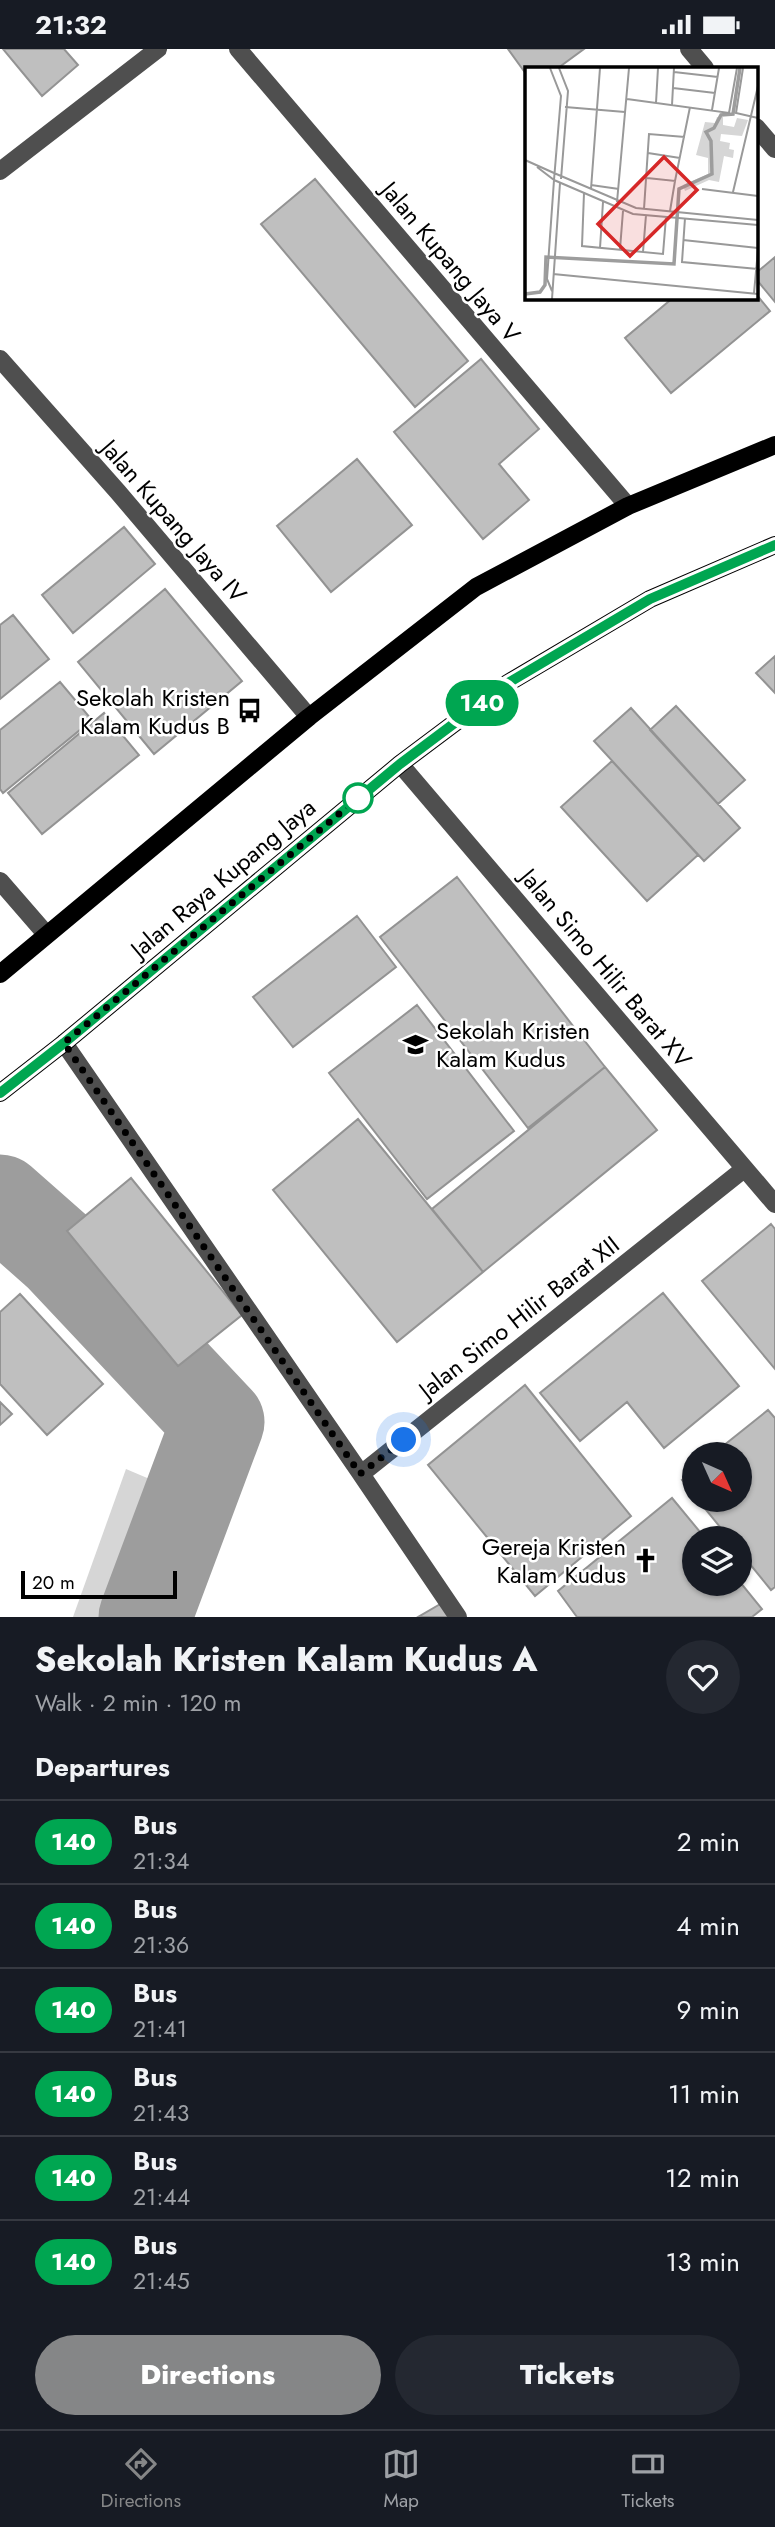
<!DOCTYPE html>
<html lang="en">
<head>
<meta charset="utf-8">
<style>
  :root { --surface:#171b24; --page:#242831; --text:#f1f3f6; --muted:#9ea1a6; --line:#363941; --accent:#858687 }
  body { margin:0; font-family:Jost,sans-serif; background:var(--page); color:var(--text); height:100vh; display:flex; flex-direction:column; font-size:26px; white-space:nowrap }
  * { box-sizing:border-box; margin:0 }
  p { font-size:23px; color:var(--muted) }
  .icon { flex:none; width:38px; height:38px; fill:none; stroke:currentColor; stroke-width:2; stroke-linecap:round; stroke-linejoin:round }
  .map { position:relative; height:1568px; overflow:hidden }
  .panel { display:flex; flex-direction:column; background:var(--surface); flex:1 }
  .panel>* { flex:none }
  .badge { padding:0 14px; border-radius:23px; font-size:24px; line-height:46px }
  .needle { width:46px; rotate:135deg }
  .tools { position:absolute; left:682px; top:1393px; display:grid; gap:14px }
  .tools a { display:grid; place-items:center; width:70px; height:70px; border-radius:50%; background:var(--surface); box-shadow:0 2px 5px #0004; font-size:35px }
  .scale { position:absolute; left:21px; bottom:18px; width:156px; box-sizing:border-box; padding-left:7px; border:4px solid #000; border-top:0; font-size:19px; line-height:24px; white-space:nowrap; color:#000; -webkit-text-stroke:5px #fff; paint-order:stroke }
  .you { position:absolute; width:35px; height:35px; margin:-18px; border:5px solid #fff; border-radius:50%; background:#1a73e8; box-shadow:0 0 0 10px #1a73e833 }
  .map>.badge { position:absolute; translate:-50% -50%; box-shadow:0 0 0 4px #fff }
  h2 { padding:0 35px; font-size:26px; line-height:63px }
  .round { display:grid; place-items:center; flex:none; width:74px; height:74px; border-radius:37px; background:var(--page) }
  .head { display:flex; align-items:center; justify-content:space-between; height:119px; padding:0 35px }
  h1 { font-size:33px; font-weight:800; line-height:52px }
  .button { display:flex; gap:14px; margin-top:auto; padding:14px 35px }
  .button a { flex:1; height:80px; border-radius:42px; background:var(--accent); color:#fff; font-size:28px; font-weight:800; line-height:80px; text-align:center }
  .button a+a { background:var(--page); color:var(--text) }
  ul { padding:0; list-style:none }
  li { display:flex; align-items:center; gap:21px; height:84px; padding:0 35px; border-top:2px solid var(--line) }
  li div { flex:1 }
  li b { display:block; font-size:26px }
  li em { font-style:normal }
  li .badge { min-width:77px; font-weight:700; text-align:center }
  .status { display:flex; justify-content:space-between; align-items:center; height:49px; padding:0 35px; background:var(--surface); direction:ltr }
  .status svg { height:19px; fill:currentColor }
  .tabs { display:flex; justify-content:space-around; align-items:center; height:98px; border-top:2px solid var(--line); background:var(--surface); font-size:19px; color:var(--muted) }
  .tabs a { display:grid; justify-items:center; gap:4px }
  .tabs .current { color:var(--accent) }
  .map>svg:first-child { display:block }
  .green { fill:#d6d6d6 }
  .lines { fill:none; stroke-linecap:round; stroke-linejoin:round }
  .river { stroke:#9d9d9d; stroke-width:93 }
  .building { fill:#bfbfbf; stroke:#939393; stroke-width:2 }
  .minor { stroke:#4f4f4f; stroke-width:18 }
  .major { stroke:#000; stroke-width:18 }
  .line-casing { stroke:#fff; stroke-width:16 }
  .line { stroke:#00a651; stroke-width:10 }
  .walk { stroke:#000; stroke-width:7; stroke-dasharray:0 12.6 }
  .stop-dot { fill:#fff; stroke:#00a651; stroke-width:3.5 }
  .labels { text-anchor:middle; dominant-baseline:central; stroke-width:5; stroke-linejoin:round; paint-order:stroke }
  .street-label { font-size:24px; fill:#000; stroke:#fff }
  .poi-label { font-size:24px; fill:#000; stroke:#fff; text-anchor:end }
  .inset-river { fill:none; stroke:#9d9d9d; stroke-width:3.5 }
  .inset-road { fill:none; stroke:#999; stroke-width:2 }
  .view { fill:#d62828; fill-opacity:0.15; stroke:#d62828; stroke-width:3.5 }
  .inset-edge { fill:none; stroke:#000; stroke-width:3.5 }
</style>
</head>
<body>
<div class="status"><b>21:32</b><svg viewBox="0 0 49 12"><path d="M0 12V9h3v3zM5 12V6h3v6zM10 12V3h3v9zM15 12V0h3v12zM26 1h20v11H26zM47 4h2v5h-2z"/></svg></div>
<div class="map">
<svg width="775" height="1568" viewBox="0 0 775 1568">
  <rect width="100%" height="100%" fill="#fff"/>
  <path class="green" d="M 126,1420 L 232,1465 L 190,1568 L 73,1568 Z"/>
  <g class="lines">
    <path class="river" d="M 0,1152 L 59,1204 L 218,1373 L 145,1568"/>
  </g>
  <path class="building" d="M 3,0 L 64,0 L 78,16 L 42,47 Z
    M 508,0 L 584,0 L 558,19 L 526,19 L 526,25 Z
    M 315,130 L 468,312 L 415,358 L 261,175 Z
    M 775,208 L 775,253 L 756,230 L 756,224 Z
    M 756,245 L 770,262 L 671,344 L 625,289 L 674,248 L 756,248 Z
    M 481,310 L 539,380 L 499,415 L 529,451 L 483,490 L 394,383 Z
    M 357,410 L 412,476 L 331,543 L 277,477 Z
    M 124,478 L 155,515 L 73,584 L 42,546 Z
    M 165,540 L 242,632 L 154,705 L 78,613 Z
    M 13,566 L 49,610 L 0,650 L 0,576 Z
    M 775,607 L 775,644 L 756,624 Z
    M 60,633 L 92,671 L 3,744 L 0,740 L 0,681 Z
    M 676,657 L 745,731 L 718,755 L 650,681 Z
    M 631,659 L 740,779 L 704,812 L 594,692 Z
    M 104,664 L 139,706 L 42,785 L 8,744 Z
    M 612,712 L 698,806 L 647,852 L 561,758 Z
    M 457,828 L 605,1018 L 528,1079 L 380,888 Z
    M 357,867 L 396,918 L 293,998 L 253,948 Z
    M 417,956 L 514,1082 L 427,1150 L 329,1024 Z
    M 605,1018 L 657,1081 L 483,1223 L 432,1160 Z
    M 358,1070 L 483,1223 L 397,1293 L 273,1141 Z
    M 131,1129 L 242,1266 L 178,1317 L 67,1182 Z
    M 771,1175 L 775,1180 L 775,1320 L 702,1232 Z
    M 663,1244 L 739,1337 L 664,1399 L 627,1353 L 580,1392 L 540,1344 Z
    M 20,1245 L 103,1335 L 47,1386 L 0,1335 L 0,1263 Z
    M 525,1336 L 631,1467 L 535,1547 L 428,1416 Z
    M 0,1353 L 12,1365 L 0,1376 Z
    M 768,1361 L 775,1369 L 775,1538 L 771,1541 L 740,1503 L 740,1489 L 729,1489 L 698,1451 L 740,1451 L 740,1405 L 713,1405 Z
    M 695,1421 L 695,1447 L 682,1431 Z
    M 672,1449 L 705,1489 L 695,1489 L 695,1535 L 740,1533 L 762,1560 L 752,1568 L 577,1568 L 558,1542 Z
    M 442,1554 L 451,1568 L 418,1568 Z"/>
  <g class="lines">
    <path class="minor" d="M 238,0 L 628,457
      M 689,0 L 705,19
      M 756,78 L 775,100
      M 0,122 L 158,0
      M 0,310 L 118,443 L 309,668
      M 400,715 L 775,1155
      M 0,832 L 46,885
      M 64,994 L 361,1425
      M 458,1568 L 361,1425 L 744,1120"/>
    <path class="major" d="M 0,925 L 309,668 L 476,538 L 628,457 L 775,396
      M 0,1044 L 64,994 L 400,715 L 508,634 L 650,550 L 775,496"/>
  </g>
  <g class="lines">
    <defs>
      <path id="line" d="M 0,1044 L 64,994 L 400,715 L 508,634 L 650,550 L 775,496"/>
    </defs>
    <use href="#line" class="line-casing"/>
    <use href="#line" class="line"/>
    <path class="walk" d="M 358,749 L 363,745 L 64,994 L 360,1425 L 404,1391"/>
  </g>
  <defs>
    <symbol id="bus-bare" viewBox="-9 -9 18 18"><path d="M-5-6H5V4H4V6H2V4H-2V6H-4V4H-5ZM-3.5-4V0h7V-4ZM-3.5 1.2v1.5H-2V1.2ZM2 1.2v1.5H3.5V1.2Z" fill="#000" stroke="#fff" stroke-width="2.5" paint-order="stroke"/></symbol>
    <symbol id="school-bare" viewBox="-9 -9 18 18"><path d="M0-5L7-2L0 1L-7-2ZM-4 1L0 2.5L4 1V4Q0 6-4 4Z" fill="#000" stroke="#fff" stroke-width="2.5" paint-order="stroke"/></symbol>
    <symbol id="church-bare" viewBox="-9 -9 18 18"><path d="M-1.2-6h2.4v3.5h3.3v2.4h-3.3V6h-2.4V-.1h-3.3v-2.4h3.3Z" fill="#000" stroke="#fff" stroke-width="2.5" paint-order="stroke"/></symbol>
  </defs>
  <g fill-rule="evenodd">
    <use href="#bus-bare" x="232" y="644" width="35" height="35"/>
    <use href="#school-bare" x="398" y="978" width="35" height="35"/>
    <use href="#church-bare" x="628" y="1494" width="35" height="35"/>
  </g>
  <circle class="stop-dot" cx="358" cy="749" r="14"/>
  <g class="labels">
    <g class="street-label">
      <text transform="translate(451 213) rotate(50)">Jalan Kupang Jaya V</text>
      <text transform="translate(174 472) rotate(49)">Jalan Kupang Jaya IV</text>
      <text transform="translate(223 829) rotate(-40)">Jalan Raya Kupang Jaya</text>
      <text transform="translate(606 919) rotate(50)">Jalan Simo Hilir Barat XV</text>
      <text transform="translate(519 1268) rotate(-38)">Jalan Simo Hilir Barat XII</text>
    </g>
    <g class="poi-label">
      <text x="230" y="648">Sekolah Kristen<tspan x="230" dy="28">Kalam Kudus B</tspan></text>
      <text x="436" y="981" text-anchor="start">Sekolah Kristen<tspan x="436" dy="28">Kalam Kudus</tspan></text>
      <text x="626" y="1497">Gereja Kristen<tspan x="626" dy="28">Kalam Kudus</tspan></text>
    </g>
  </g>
  <g transform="translate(525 18)">
    <rect width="233" height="233" fill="#fff"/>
    <path d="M 192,50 L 198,50 L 198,58 L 209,60 L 212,51 L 223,53 L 217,69 L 196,67 L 195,74 L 205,76 L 204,82 L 209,83 L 208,91 L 199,89 L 194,115 L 184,113 L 160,124 L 158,118 L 183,107 L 183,91 L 171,88 L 180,55 L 190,56 Z" fill="#d6d6d6"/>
    <path class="inset-river" d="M 0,227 L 15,225 L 20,218 L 21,190 L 149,197 L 154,122 L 187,107 L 186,74 L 181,65 L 189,61 L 196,48 L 208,47 L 215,1"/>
    <path class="inset-road" d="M 25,1 L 36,29 L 29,113 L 108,147 L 233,158M 34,1 L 43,24 L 36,112M 218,1 L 211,46 L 233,51M 149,5 L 193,10M 148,21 L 190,26M 102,32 L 204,46 L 212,1M 131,36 L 133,1M 147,38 L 149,1M 40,40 L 100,45M 187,43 L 194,1M 123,86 L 155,91M 0,93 L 29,106M 12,100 L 29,113 L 22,212 L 27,224M 29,106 L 111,141 L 233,153M 122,111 L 150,114 L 165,40M 66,118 L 94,122M 66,122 L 75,1M 177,122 L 233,129M 208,125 L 233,19M 59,126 L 57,179 L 138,187 L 141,150M 92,135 L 104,1M 119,142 L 124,67 L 160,70M 145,144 L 150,114M 160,151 L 157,195 L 233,202M 158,173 L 233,181M 75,181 L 78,135M 95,182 L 98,144M 118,185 L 121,148M 28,207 L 233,227M 229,226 L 233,183M 27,232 L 35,116"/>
    <path class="view" d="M 139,90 L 172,123 L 105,189 L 73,157 Z"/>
    <rect width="233" height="233" class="inset-edge"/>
  </g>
</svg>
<div class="tools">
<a><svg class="needle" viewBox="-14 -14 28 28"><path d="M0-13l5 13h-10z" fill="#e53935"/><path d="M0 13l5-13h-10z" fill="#9ea1a6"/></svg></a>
<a><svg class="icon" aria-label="layers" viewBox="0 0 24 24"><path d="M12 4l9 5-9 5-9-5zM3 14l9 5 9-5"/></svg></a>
</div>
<div class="scale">20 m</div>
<div class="you" style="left:404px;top:1391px"></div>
<b class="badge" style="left:482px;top:654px;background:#00a651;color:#fff">140</b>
</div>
<section class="panel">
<div class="head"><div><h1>Sekolah Kristen Kalam Kudus A</h1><p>Walk · 2 min · 120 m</p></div><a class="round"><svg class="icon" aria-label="heart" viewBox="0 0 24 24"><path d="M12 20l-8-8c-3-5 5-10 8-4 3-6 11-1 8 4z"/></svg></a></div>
<h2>Departures</h2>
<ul>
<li><span class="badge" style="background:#00a651;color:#fff">140</span><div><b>Bus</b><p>21:34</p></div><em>2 min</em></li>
<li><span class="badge" style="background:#00a651;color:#fff">140</span><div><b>Bus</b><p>21:36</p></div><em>4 min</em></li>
<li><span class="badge" style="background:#00a651;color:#fff">140</span><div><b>Bus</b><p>21:41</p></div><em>9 min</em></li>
<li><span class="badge" style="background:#00a651;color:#fff">140</span><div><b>Bus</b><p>21:43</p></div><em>11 min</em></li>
<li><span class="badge" style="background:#00a651;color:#fff">140</span><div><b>Bus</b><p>21:44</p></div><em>12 min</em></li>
<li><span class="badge" style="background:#00a651;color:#fff">140</span><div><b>Bus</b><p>21:45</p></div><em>13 min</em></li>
</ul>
<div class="button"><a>Directions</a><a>Tickets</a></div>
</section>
<nav class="tabs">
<a class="current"><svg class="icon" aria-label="directions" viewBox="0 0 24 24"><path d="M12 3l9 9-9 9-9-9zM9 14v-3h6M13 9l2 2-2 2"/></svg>Directions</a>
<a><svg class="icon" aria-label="map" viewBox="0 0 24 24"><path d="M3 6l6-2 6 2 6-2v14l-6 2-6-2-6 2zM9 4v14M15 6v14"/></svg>Map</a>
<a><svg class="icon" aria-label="tickets" viewBox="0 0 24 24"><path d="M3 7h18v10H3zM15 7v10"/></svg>Tickets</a>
</nav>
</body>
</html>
